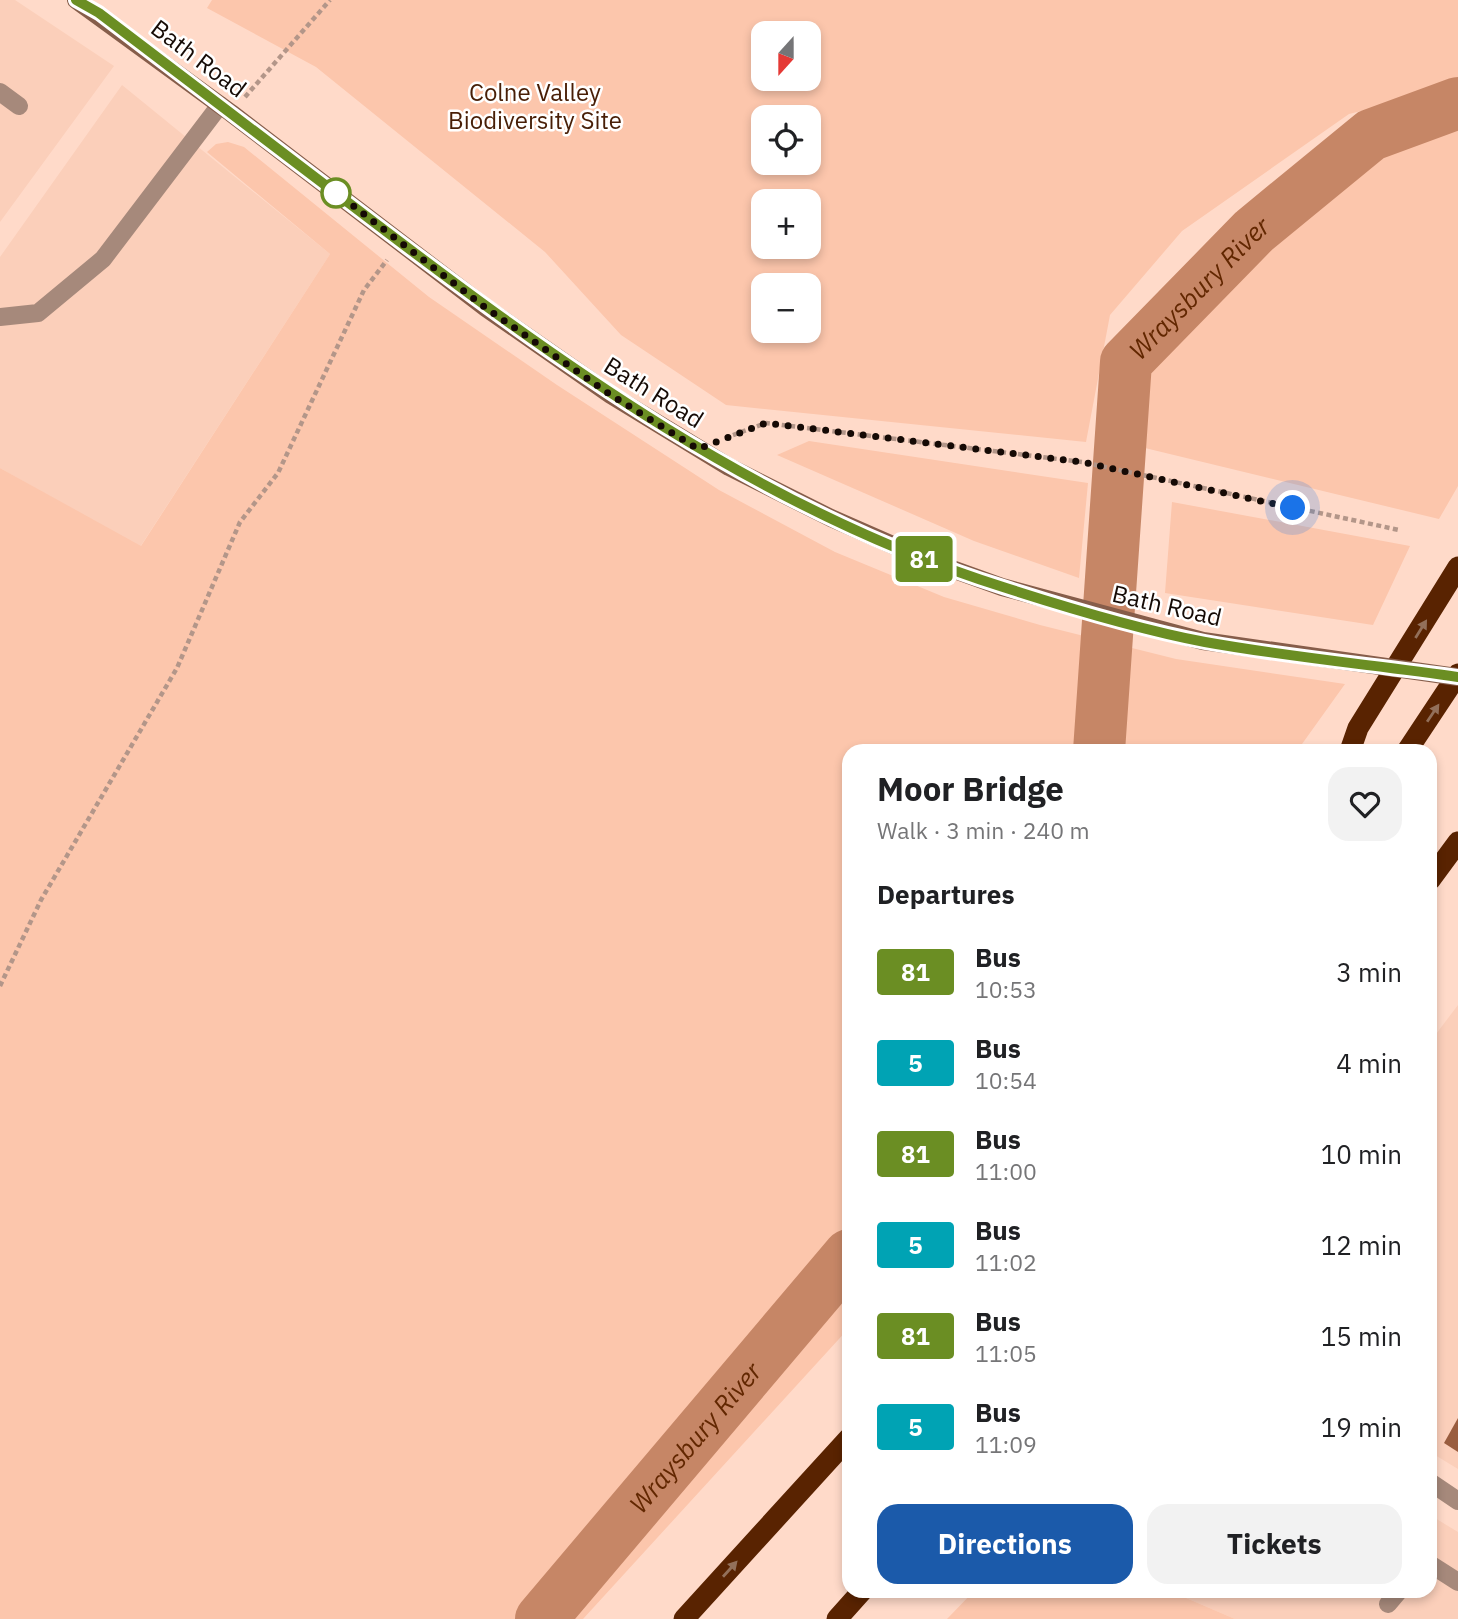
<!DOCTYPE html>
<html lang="en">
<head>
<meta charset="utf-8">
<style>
  :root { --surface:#fff; --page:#f2f2f2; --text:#202124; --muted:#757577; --accent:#1b5aaa }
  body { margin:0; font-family:"IBM Plex Sans",sans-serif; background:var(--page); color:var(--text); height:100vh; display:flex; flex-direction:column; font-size:26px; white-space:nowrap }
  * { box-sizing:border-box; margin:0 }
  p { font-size:23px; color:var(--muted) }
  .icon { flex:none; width:38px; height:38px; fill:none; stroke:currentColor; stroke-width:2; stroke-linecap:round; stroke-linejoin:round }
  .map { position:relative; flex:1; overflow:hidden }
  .panel { position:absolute; left:842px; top:744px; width:595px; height:854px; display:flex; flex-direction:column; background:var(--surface); border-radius:21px; box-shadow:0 4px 10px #0003 }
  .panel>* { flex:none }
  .badge { padding:0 14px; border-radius:5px; font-size:24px; line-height:46px }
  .needle { width:46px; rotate:201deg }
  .controls { position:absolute; left:751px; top:21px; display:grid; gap:14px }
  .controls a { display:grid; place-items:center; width:70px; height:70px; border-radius:14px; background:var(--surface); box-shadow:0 4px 10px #0003; font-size:35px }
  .you { position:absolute; width:35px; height:35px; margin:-18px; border:5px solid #fff; border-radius:50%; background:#1a73e8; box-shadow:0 0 0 10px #1a73e833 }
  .map>.badge { position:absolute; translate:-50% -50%; box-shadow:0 0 0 4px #fff }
  h2 { padding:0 35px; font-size:26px; line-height:63px }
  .round { display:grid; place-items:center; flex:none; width:74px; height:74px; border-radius:21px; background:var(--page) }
  .summary { display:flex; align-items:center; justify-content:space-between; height:119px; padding:0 35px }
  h1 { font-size:33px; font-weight:700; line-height:52px }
  .button { display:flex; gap:14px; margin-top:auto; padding:14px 35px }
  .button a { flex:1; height:80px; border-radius:21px; background:var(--accent); color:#fff; font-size:28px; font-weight:700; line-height:80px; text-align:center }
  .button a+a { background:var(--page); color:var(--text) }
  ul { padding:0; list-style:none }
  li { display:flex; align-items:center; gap:21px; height:91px; padding:0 35px }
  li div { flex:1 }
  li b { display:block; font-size:26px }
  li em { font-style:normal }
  li .badge { min-width:77px; font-weight:700; text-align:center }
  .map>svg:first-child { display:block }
  .built { fill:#fbcfba }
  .green { fill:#fcc6ac; fill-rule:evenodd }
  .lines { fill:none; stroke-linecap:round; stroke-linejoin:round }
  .river { stroke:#c68666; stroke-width:52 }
  .building { fill:#995d3f }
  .path { stroke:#b39689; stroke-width:4.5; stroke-dasharray:5 3.5; stroke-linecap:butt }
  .lane { stroke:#a6897b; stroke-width:18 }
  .street { stroke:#a6897b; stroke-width:18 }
  .secondary { stroke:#865d4a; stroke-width:18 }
  .highway { stroke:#592301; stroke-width:21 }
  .secondary-bridge { stroke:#865d4a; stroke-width:18 }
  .oneway { fill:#93705a }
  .line-casing { stroke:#fff; stroke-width:16 }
  .line { stroke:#6b8e23; stroke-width:10 }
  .walk { stroke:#150a05; stroke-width:7; stroke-dasharray:0 12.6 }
  .stop-dot { fill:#fff; stroke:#6b8e23; stroke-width:3.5 }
  .labels { text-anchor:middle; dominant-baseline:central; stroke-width:5; stroke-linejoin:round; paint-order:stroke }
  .street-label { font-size:24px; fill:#150a05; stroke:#fff }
  .park-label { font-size:24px; fill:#481e06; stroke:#fff }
  .water-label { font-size:26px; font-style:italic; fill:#622701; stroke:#fff }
</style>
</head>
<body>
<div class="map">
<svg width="1458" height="1619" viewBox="0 0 1458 1619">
  <rect width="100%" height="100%" fill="#ffdac9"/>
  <path class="built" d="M 0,0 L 15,0 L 114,66 L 0,222 Z
    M 122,85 L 330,254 L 140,547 L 0,468 L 0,257 Z
    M 1458,1005 L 1458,1469 L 1430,1452 L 1430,1042 Z
    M 1430,1515 L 1458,1532 L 1458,1619 L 1235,1619 L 1170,1591 L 1430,1591 Z"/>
  <path class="green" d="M 212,0 L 1458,0 L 1458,87 L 1349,114 L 1182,231 L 1110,315 L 1086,442 L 726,405 L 621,335 L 545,252 L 316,67 L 207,8 ZM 763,33 L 808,33 L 808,79 L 763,79 ZM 763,117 L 808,117 L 808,163 L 763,163 ZM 763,201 L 808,201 L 808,247 L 763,247 ZM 763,285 L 808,285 L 808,331 L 763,331 Z
    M 1458,122 L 1458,486 L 1439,519 L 1145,448 L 1146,369 L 1241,259 L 1380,144 Z
    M 228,142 L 244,147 L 429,297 L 557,385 L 719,490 L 835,552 L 944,597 L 1040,625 L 1176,659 L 1345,684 L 1297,751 L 849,751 L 849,1328 L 583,1619 L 0,1619 L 0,468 L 141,546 L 330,254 L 207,152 L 216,144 Z
    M 809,441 L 1088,483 L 1079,578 L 974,541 L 777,455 Z
    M 1172,502 L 1410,546 L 1373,625 L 1165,593 Z
    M 974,1591 L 1170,1591 L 1235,1619 L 947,1619 Z"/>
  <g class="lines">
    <g class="river">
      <path id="s1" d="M 1099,751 L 1126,362 L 1254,231 L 1371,135 L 1458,103"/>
      <path id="s2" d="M 541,1619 L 849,1255"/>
    </g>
  </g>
  <path class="building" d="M 1458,1418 L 1458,1452 L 1444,1443 Z"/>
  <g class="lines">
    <path class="path" d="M 245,97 L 330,0
      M 725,438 L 766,423 L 1082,462 L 1399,530
      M 0,986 L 41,900 L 177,668 L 240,522 L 278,473 L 364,290 L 387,260"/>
    <path class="lane" d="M 0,92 L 19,106
      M 0,317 L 38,313 L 103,259 L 220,105
      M 1430,1564 L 1458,1582
      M 1388,1604 L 1399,1591"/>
    <path class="street" d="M 1430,1482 L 1458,1501"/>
    <path class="secondary" d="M 76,0 L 231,113 L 486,308 L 611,395 L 729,467 L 831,518 L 927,560"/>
    <path class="highway" d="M 1350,751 L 1358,728 L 1458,567
      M 1407,751 L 1458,674
      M 1430,880 L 1458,842
      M 684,1619 L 849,1438
      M 837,1619 L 862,1591"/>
    <path class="secondary-bridge" d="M 927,560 L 1002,587 L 1203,641 L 1458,677"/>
  </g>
  <defs><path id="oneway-solid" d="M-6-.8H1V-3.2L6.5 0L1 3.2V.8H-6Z" transform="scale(1.75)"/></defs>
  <g class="oneway">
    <use href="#oneway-solid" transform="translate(1421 629) rotate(-58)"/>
    <use href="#oneway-solid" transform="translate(1433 713) rotate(-56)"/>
    <use href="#oneway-solid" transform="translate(730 1569) rotate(-48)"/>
  </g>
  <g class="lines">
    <defs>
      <path id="line" d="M 76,0 L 99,13 C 185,79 272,144 358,210 C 557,362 761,511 1003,587 C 1068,608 1137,629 1205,642 C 1288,657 1374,665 1458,677"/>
    </defs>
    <use href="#line" class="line-casing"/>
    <use href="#line" class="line"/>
    <path class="walk" d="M 336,193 L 330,188 L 486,308 L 611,395 L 698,449 L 766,423 L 1082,462 L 1293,508"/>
  </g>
  <circle class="stop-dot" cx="336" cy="193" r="14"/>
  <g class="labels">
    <g class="street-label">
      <text transform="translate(199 58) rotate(37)">Bath Road</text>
      <text transform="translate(654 392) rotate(32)">Bath Road</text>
      <text transform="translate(1167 605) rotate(13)">Bath Road</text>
    </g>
    <g class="park-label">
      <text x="535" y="92">Colne Valley<tspan x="535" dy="28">Biodiversity Site</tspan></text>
    </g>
    <g class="water-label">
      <text stroke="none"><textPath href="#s1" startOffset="494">Wraysbury River</textPath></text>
      <text stroke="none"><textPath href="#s2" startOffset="238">Wraysbury River</textPath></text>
    </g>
  </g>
</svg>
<div class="controls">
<a><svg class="needle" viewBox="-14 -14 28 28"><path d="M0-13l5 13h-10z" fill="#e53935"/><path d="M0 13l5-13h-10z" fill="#757577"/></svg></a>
<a><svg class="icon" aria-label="locate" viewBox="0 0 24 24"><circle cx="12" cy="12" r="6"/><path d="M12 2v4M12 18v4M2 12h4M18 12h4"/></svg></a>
<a>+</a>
<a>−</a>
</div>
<div class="you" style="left:1293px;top:508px"></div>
<b class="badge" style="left:924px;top:559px;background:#6b8e23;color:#fff">81</b>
<section class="panel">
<div class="summary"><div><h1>Moor Bridge</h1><p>Walk · 3 min · 240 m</p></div><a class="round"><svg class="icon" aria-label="heart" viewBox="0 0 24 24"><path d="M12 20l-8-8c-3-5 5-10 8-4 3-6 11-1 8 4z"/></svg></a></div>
<h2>Departures</h2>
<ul>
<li><span class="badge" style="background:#6b8e23;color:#fff">81</span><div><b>Bus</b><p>10:53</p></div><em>3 min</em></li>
<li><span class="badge" style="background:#00a3b4;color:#fff">5</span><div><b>Bus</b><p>10:54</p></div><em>4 min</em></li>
<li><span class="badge" style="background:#6b8e23;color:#fff">81</span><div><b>Bus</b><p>11:00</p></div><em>10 min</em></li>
<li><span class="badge" style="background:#00a3b4;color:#fff">5</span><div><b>Bus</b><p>11:02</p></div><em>12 min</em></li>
<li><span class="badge" style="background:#6b8e23;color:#fff">81</span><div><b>Bus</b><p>11:05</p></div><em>15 min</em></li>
<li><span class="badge" style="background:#00a3b4;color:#fff">5</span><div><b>Bus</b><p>11:09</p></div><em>19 min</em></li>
</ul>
<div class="button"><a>Directions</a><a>Tickets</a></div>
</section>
</div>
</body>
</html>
